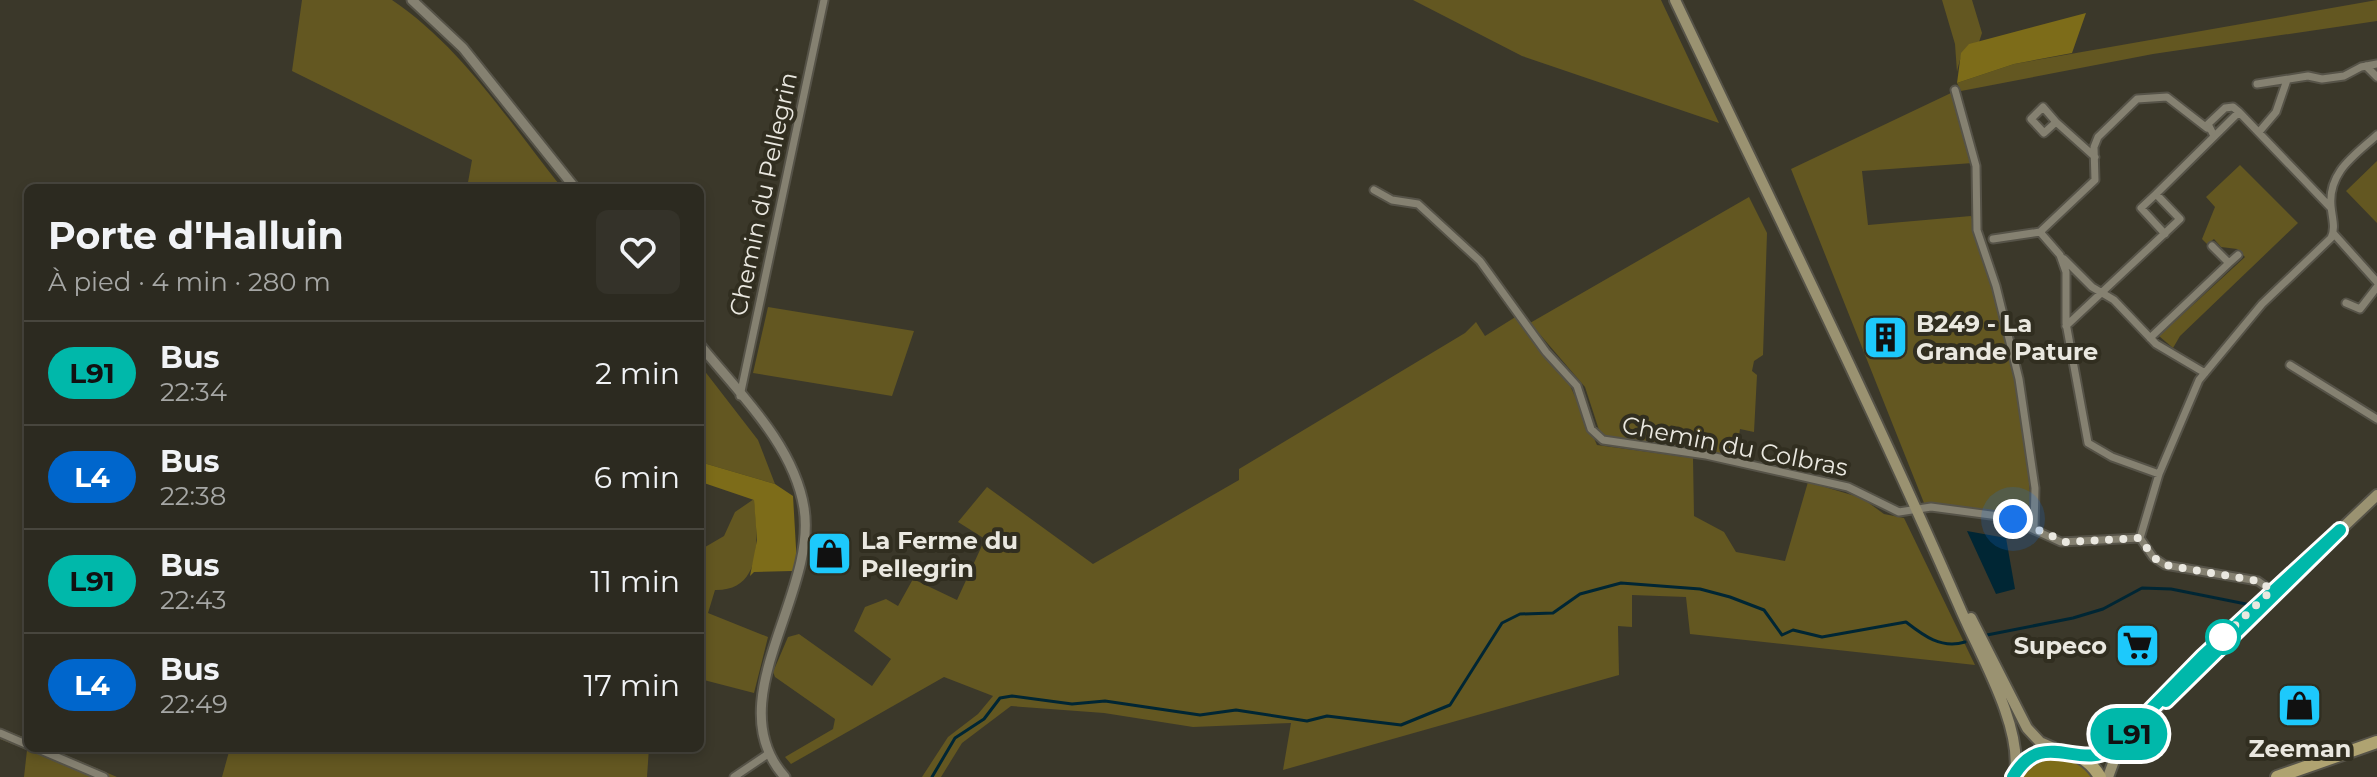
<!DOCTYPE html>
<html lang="fr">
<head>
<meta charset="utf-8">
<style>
  :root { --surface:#2c2a20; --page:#343229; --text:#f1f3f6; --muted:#a6a7a5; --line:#48463e }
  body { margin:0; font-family:Montserrat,sans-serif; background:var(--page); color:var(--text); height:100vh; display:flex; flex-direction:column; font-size:30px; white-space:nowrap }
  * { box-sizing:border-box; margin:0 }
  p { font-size:26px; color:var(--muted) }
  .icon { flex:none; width:44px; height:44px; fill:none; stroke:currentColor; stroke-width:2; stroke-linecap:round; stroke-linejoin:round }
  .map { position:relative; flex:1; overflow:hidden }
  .sheet { position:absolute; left:24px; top:184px; width:680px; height:568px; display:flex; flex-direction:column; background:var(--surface); border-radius:12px; box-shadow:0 4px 12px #0003,0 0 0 2px var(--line) }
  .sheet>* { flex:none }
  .badge { padding:0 16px; border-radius:26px; font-size:28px; line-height:52px }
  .you { position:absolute; width:40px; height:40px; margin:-20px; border:6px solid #fff; border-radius:50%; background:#1a73e8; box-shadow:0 0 0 12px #1a73e833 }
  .map>.badge { position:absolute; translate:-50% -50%; box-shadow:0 0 0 4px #fff }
  .round { display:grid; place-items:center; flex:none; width:84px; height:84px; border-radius:12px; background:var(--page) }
  .summary { display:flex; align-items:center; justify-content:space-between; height:136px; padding:0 24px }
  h1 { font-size:38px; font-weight:700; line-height:60px }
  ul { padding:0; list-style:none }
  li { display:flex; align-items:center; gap:24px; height:104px; padding:0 24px; border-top:2px solid var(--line) }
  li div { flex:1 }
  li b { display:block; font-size:30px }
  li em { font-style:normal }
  li .badge { min-width:88px; font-weight:700; text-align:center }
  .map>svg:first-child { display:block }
  .green { fill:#635721 }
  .forest { fill:#7d6c19 }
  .water { fill:#002634 }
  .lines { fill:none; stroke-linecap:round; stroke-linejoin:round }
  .stream { stroke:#002634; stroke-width:3 }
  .minor-casing { stroke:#565348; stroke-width:11 }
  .tertiary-casing { stroke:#565348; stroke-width:13 }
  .secondary-casing { stroke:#565348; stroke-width:14 }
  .primary-casing { stroke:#565348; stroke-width:16 }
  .minor { stroke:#858171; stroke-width:7 }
  .tertiary { stroke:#858171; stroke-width:9 }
  .secondary { stroke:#9a9271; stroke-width:10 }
  .primary { stroke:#afa371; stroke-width:12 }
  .line-casing { stroke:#fff; stroke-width:18 }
  .line { stroke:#00b8aa; stroke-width:12 }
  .walk { stroke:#eae8e0; stroke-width:8; stroke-dasharray:0 14.4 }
  .stop-dot { fill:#fff; stroke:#00b8aa; stroke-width:4 }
  .labels { text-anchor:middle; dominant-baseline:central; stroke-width:8; stroke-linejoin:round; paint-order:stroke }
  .street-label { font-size:24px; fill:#eae8e0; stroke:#312e20 }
  .poi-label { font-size:24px; font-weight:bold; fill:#eae8e0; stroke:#312e20; text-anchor:start }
</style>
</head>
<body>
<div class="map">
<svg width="2377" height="777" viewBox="0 0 2377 777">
  <rect width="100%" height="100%" fill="#3b382a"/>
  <path class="green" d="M 302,0 L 392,0 C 462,47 510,123 562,188 L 467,188 L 472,160 L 292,71 Z
    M 1413,0 L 1661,0 L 1719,123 L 1522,56 Z
    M 1942,0 L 1972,0 L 1982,33 L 1979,42 C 1962,46 1961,56 1957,72 L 1955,44 Z
    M 2377,0 L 2377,21 L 2153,54 L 1961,91 L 1957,83 L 2014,64 Z
    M 1951,93 L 1961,114 L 1973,163 L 1862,171 L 1868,225 L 1971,216 C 2002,314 2029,417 2031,520 L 2008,512 L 1924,503 L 1791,169 Z
    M 2377,161 L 2377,223 L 2346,191 Z
    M 2240,165 L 2298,223 L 2180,336 L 2173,348 L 2159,336 L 2245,257 L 2237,249 L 2221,247 L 2214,239 L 2207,244 L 2202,239 L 2215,207 L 2206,197 Z
    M 1749,197 L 1767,233 L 1763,355 L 1754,361 L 1752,371 L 1757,375 L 1754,432 L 1740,429 L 1736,458 L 1612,439 L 1600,433 L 1585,387 L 1530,323 Z
    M 768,307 L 914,331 L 892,396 L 753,373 Z
    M 1517,316 L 1568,381 L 1597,445 L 1693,458 L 1694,516 L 1724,532 L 1736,552 L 1785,561 L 1808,482 L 1862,498 L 1884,514 L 1904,518 L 1975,665 L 1690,634 L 1686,597 L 1632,595 L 1632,627 L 1618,626 L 1619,675 L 1283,770 L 1291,723 L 1193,727 L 1104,713 L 1011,706 L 962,743 L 941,777 L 922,777 L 948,737 L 978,714 L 993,696 L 944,677 L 791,764 L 785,757 L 833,729 L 835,719 L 775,677 L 773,672 L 788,637 L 799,634 L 872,686 L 891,659 L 854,631 L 865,607 L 886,599 L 898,606 L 913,579 L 957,600 L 985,539 L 958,522 L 987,487 L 1093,564 L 1239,480 L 1239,469 L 1465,333 L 1476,322 L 1485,336 Z
    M 700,365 L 758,440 L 775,484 L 700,462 Z
    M 754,499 C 757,534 765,591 715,590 L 708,613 L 768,637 L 754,693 L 700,679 L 700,550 L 724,536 L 735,512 Z
    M 0,728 L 28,739 L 28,748 L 49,748 L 117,777 L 24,777 L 27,750 L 0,739 Z
    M 230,748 L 649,748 L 647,777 L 222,777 Z"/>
  <path class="forest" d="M 2086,13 L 2072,53 L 2014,64 L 1957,83 L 1961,53 L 1969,44 Z
    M 700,462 L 775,484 L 793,496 L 797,565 L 792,571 L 754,572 L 750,576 L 757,540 L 754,500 L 701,482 L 700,485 Z
    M 2052,755 L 2077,760 L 2094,777 L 2018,777 L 2027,766 Z"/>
  <path class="water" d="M 1967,531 L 2006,538 L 2015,589 L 1996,594 Z"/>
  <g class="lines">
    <path class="stream" d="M 1987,635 L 2073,618 L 2103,609 L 2142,588 L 2171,589 L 2246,604
      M 932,777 L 955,738 L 984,719 L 1000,698 L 1012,696 L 1072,704 L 1105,701 L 1200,715 L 1236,710 L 1307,721 L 1327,716 L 1401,725 L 1450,705 L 1502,623 L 1520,614 L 1553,613 L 1580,594 L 1621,583 L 1700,589 L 1730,597 L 1764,610 L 1782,635 L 1793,630 L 1822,637 L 1906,622 C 1924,636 1941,649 1965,642"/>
    <defs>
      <path id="minor" d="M 2366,66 L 2377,77
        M 2257,84 L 2308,76 L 2322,79 L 2344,76 L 2361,67 L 2377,64
        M 1955,90 L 1976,166 L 1977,230 L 1996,286 L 2019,379 L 2035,488 L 2034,529
        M 2043,107 L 2056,122 L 2044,133 L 2031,119 Z
        M 2239,112 L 2331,208
        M 2056,122 L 2095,157
        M 2259,132 L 2276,112 L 2287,80
        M 1374,190 L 1392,200 L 1418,204 L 1480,261 L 1546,352 L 1577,386 L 1591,429 L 1603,440 L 1706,455 L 1848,487 L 1899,512 L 1931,507 L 2006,517 L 2061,542 L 2140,538 L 2153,557 L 2165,565 L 2258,581 L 2275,593
        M 2156,194 L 2239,112 L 2233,107 L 2225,108 L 2208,124 L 2214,136
        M 2334,234 L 2377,282
        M 1993,239 L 2040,232
        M 2212,246 L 2229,263 L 2238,255
        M 2064,259 L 2092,287 L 2114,300 L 2156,344 L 2205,373
        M 2346,303 L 2360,309 L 2377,287
        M 2066,326 C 2104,290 2142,255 2180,219 L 2156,194 L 2141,208 L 2165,234
        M 2150,338 L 2229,263
        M 2290,365 L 2377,419
        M 740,396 L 824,0
        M 2159,474 L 2112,457 L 2088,443 L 2066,323 L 2066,272 L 2060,255 L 2040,232 L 2095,180 L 2094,147 L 2098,137 L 2137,99 L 2167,97 L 2207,128
        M 2140,538 L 2159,474 L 2199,380 L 2262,304 L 2331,238 C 2336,228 2332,218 2331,206 C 2328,172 2354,156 2377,135
        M 0,733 L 28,745
        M 36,748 L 104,777
        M 734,777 L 768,754"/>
      <path id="tertiary" d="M 412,0 L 463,48 L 575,188
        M 700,345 C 739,393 794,445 804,508 C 818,594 717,702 785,777"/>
      <path id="secondary" d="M 1675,0 C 1771,202 1871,403 1960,608 C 1979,653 2022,725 2015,773
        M 2336,534 L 2377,495
        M 2259,603 L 2285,578
        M 1971,618 L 2027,728 L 2040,742 L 2058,750
        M 2162,698 L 2247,614
        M 2077,754 L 2100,755 L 2118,744 L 2249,622 L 2340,530
        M 2108,777 L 2119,747"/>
      <path id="primary" d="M 2013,777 C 2033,742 2080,742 2100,777
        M 2277,777 L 2377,742"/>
    </defs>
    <use href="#minor" class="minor-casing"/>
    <use href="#tertiary" class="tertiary-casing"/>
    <use href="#secondary" class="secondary-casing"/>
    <use href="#primary" class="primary-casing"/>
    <use href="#minor" class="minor"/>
    <use href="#tertiary" class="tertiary"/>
    <use href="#secondary" class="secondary"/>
    <use href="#primary" class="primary"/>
  </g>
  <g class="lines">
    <defs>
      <path id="line" d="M 2013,777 C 2042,726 2079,772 2113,748 L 2203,656 L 2340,530 L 2166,701"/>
    </defs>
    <use href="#line" class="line-casing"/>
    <use href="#line" class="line"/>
    <path class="walk" d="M 2013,519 L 2066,542 L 2140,538 L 2153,557 L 2165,565 L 2258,581 L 2272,590 L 2223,637"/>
  </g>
  <defs>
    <symbol id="building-square" viewBox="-11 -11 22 22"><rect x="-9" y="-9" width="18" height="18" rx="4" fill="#1dc9fc" stroke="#312e20"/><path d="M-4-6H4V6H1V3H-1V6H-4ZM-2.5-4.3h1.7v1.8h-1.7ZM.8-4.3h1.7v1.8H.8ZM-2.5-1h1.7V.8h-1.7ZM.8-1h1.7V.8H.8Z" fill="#111"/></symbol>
    <symbol id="shop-square" viewBox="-11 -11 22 22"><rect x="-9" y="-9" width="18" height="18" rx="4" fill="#1dc9fc" stroke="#312e20"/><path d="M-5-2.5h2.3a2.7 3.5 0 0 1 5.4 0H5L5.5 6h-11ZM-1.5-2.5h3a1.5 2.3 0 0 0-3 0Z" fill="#111"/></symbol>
    <symbol id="supermarket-square" viewBox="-11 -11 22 22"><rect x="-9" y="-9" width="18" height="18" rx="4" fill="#1dc9fc" stroke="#312e20"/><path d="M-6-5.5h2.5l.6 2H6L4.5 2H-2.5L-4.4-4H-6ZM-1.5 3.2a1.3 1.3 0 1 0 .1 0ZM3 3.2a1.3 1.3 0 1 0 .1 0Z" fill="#111"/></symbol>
  </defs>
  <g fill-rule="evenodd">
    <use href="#building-square" x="1860" y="312" width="51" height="51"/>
    <use href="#shop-square" x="804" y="528" width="51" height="51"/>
    <use href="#supermarket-square" x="2112" y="620" width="51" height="51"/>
    <use href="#shop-square" x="2274" y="680" width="51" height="51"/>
  </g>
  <circle class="stop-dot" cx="2223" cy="637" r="16"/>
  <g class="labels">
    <g class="street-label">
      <text transform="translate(763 194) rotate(-78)">Chemin du Pellegrin</text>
      <text transform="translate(1735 446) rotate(11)">Chemin du Colbras</text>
    </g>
    <g class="poi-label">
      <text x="1916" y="323">B249 - La<tspan x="1916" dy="28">Grande Pature</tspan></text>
      <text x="861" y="540">La Ferme du<tspan x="861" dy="28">Pellegrin</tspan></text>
      <text x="2107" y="645" text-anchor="end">Supeco</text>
      <text x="2300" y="748" text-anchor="middle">Zeeman</text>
    </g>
  </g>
</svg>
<div class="you" style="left:2013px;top:519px"></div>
<b class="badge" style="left:2129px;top:734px;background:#00b8aa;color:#111">L91</b>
<section class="sheet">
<div class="summary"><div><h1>Porte d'Halluin</h1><p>À pied · 4 min · 280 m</p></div><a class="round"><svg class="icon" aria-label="heart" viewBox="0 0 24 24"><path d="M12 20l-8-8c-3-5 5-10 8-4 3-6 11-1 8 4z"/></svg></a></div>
<ul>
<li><span class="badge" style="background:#00b8aa;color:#111">L91</span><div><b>Bus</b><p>22:34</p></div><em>2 min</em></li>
<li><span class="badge" style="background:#06c;color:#fff">L4</span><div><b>Bus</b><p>22:38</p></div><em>6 min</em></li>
<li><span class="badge" style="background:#00b8aa;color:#111">L91</span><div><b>Bus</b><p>22:43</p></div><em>11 min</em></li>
<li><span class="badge" style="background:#06c;color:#fff">L4</span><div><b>Bus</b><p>22:49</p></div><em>17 min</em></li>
</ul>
</section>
</div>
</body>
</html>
